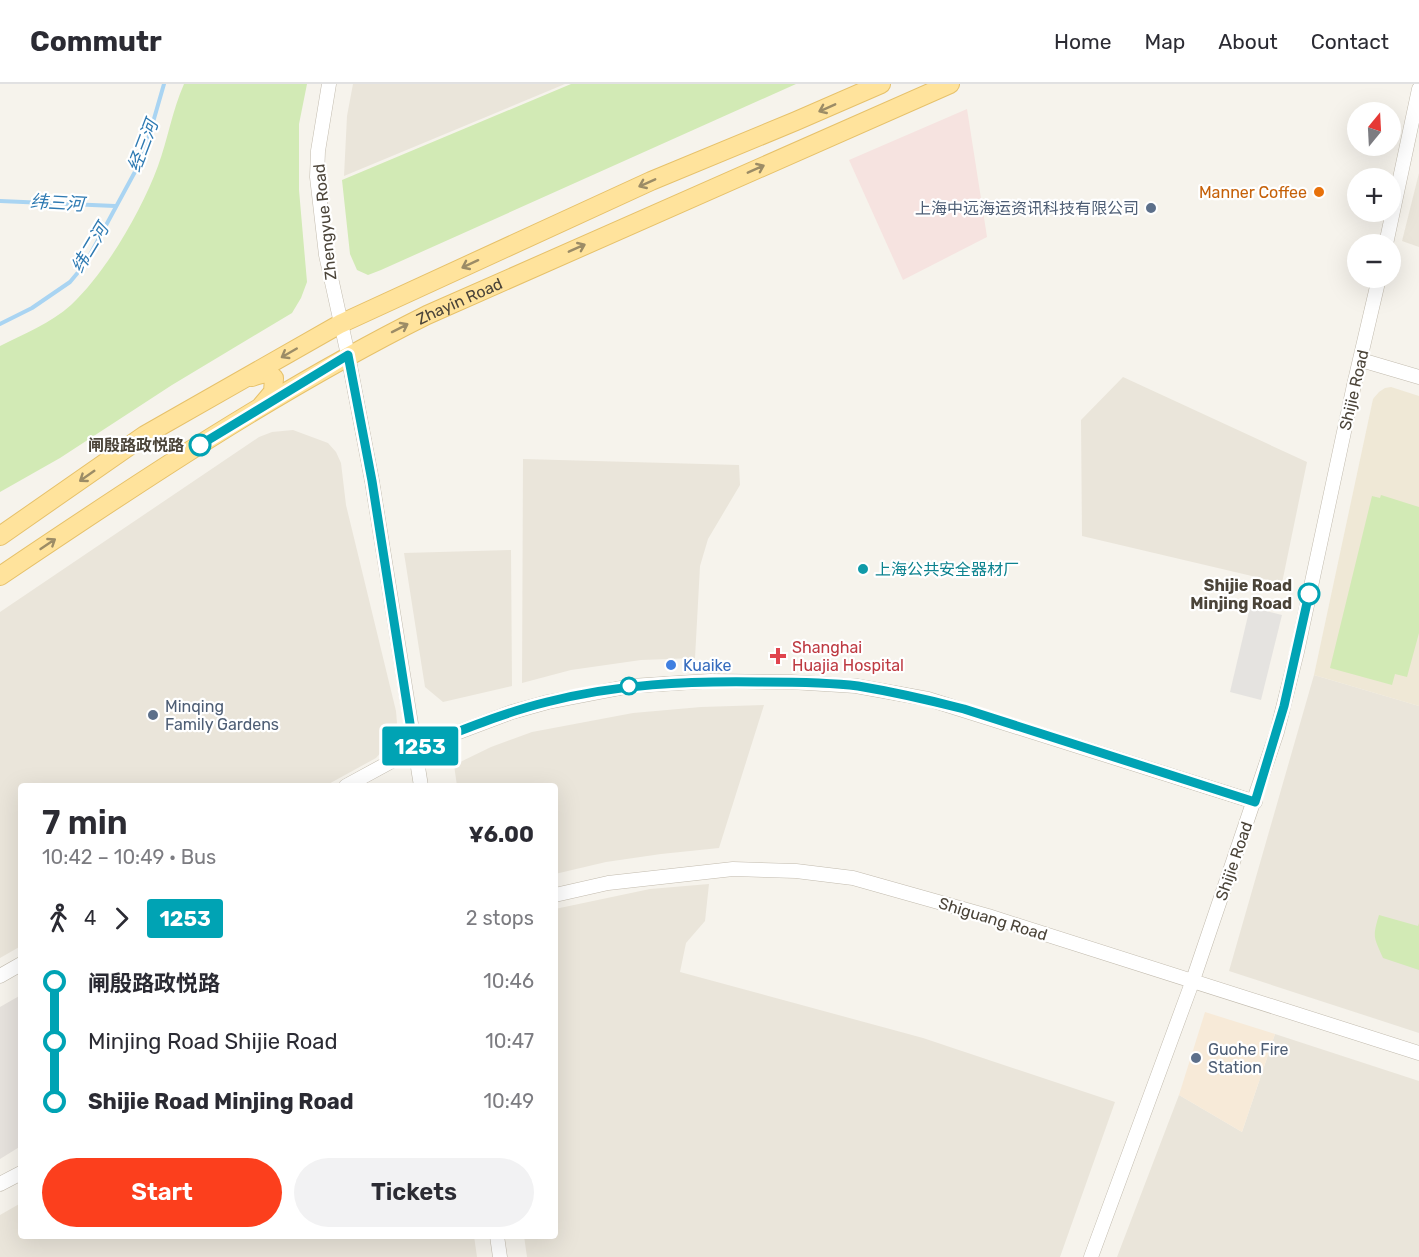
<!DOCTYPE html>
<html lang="en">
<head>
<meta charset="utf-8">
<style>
  :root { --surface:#fff; --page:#f2f2f3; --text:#2b2b33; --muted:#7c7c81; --line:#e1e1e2; --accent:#fc3f1d }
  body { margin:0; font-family:Rubik,"Noto Sans SC",sans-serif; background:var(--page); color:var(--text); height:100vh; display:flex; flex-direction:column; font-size:22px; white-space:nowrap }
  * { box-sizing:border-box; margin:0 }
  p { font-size:20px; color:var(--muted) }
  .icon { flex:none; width:33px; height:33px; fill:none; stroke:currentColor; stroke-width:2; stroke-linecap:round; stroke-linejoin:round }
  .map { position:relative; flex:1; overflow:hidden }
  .side { position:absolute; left:18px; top:699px; width:540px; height:456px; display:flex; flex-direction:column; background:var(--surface); border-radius:6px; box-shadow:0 6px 24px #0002 }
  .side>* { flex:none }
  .badge { padding:0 12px; border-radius:4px; font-size:21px; line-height:39px }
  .needle { width:39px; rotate:18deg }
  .controls { position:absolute; left:1347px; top:18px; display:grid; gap:12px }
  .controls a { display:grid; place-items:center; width:54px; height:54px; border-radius:50%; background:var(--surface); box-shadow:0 6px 24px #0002; font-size:30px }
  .map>.badge { position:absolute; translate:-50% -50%; box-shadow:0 0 0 3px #fff }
  .legs { display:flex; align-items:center; gap:9px; height:66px; padding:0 24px; font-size:20px }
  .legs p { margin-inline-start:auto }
  .head { display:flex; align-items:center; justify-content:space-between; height:102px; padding:0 24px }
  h1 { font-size:33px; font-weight:600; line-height:45px }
  .action { display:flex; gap:12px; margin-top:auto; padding:12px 24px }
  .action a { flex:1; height:69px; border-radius:36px; background:var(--accent); color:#fff; font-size:24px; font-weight:600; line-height:69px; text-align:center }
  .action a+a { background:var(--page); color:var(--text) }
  ul { padding:0 24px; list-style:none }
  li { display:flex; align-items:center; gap:21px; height:60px; font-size:22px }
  li i { display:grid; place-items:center; width:9px; height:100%; margin:0 8px; background:currentColor }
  li i::after { content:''; width:15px; height:15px; margin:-8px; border:4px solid; border-radius:50%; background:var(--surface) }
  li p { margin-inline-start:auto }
  li:first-child i { background:linear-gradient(#0000 50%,currentColor 0) }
  li:last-child i { background:linear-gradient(currentColor 50%,#0000 0) }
  header { display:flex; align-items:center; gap:36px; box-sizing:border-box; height:84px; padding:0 30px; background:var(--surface); border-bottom:2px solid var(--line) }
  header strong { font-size:28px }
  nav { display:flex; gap:33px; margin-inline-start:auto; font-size:21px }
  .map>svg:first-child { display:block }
  .residential { fill:#eae5da }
  .commercial { fill:#f7ead8 }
  .industrial { fill:#e6e2dd }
  .education { fill:#efe8d6 }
  .medical { fill:#f6e3e0 }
  .green { fill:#d2eab5 }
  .parking { fill:#e5e3e0 }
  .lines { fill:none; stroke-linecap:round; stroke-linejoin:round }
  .stream { stroke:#a9d4f2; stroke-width:4 }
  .minor-casing { stroke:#c2bbae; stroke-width:15 }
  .major-casing { stroke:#e6c16a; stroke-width:20 }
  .minor { stroke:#fff; stroke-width:14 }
  .major { stroke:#ffe39c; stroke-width:18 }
  .oneway { stroke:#9c8c66 }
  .line-1-casing { stroke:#fff; stroke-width:14 }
  .line-1 { stroke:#00a3b4; stroke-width:9 }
  .food-dot { fill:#e8710a; stroke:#fff; stroke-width:2 }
  .service-dot { fill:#5c6f8a; stroke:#fff; stroke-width:2 }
  .stop-1-dot { fill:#fff; stroke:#00a3b4; stroke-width:3 }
  .culture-dot { fill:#0f9aa8; stroke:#fff; stroke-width:2 }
  .health-dot { fill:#e0444e; stroke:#fff; stroke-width:2 }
  .shop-dot { fill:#3f7fe0; stroke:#fff; stroke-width:2 }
  .labels { text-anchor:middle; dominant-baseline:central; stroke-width:4.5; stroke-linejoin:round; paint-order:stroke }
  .food-label { font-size:16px; fill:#c56008; stroke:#fff; text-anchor:end }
  .service-label { font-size:16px; fill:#4e5e75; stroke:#fff; text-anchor:start }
  .street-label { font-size:16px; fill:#4b4439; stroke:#fff }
  .stop-label { font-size:16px; font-weight:bold; fill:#4b4439; stroke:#fff; text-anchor:end }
  .culture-label { font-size:16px; fill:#0d838f; stroke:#fff; text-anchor:start }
  .health-label { font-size:16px; fill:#be3a42; stroke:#fff; text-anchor:start }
  .shop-label { font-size:16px; fill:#366cbe; stroke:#fff; text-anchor:start }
  .water-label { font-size:18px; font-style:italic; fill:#2e7ab2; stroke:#fff }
</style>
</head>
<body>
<header>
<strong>Commutr</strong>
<nav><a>Home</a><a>Map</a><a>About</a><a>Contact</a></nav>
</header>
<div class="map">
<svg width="1419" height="1173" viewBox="0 0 1419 1173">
  <rect width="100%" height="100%" fill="#f6f3ec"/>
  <path class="residential" d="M 353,0 L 565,0 L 344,92 L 347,32 Z
    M 1419,89 L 1419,163 L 1402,157 Z
    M 1123,293 L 1307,378 L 1282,499 L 1082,452 L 1081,336 Z
    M 293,346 L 328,359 L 336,368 L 341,379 L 346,421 L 396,627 L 397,639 L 390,658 L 376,674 L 325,702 L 21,702 L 21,862 L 0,874 L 0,528 L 259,353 L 272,348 Z
    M 523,375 L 739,381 L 740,401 L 708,455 L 700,482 L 695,574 L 641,576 L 571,586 L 522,599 Z
    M 511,466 L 512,602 L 443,618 L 425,603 L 404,469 Z
    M 1314,591 L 1419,622 L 1419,949 L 1229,887 Z
    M 764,621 L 719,764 L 661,770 L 606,778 L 555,790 L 555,702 L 457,702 L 454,681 L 491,663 L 532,648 L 633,629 L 701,623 Z
    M 709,800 L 705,837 L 686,859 L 680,888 L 923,954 L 1115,1018 L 1060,1173 L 527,1173 L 524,1152 L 555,1152 L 555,825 L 650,805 Z
    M 1275,950 L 1419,997 L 1419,1173 L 1117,1173 L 1179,1011 L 1242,1048 Z
    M 21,1119 L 21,1152 L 474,1152 L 477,1173 L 0,1173 L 0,1131 Z"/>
  <path class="commercial" d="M 1205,928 L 1275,950 L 1242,1048 L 1179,1011 Z"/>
  <path class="industrial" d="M 21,911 L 21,1062 L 0,1075 L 0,923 Z"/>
  <path class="education" d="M 1391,303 L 1419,312 L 1419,622 L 1314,591 L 1373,315 L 1379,308 L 1385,304 Z"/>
  <path class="medical" d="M 967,25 L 987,153 L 903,196 L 849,76 Z"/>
  <path class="green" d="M 184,0 L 307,0 L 299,40 L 299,106 L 307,198 L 301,214 L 292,229 L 172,301 L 60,374 L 0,408 L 0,262 C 24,250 51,239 71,221 C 106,188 141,128 158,82 C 168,55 172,27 184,0 Z
    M 571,0 L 796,0 L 381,186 L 368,191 L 357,186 L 350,170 L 342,96 Z
    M 1381,411 L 1419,423 L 1419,549 L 1407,593 L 1395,590 L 1392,601 L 1330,584 L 1372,412 L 1380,414 Z
    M 1379,831 L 1418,842 L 1419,839 L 1419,886 L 1383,874 C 1374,853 1372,854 1379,831 Z"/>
  <path class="parking" d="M 1250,523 L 1282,531 L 1261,616 L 1230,608 Z"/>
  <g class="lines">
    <path class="stream" d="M 0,117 L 115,122
      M 0,240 L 32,224 L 70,198 L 85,180 L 143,73 L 164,0"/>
    <defs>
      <path id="minor" d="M 329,0 L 318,67 L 317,93 L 326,171 L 348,271 L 372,397 L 421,702
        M 1386,160 L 1419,5
        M 1361,276 L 1419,293
        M 346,702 L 414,665 L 512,628 L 548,618 L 631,602 L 710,597 L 791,598 L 856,602 L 928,615 L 1255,718
        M 555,811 L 608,799 L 733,785 L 796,787 L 853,794 L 988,832 L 1419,969
        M 0,892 L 21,880
        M 0,1100 L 21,1089
        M 497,1152 L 500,1173
        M 1091,1173 L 1193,896 L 1277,648 L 1297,568 L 1354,301 L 1379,194"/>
      <g id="major">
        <path d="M 252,293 C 260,290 268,287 274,294 L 273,308 L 262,321"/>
        <path d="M 0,452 L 145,351 L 340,240 L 651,97 L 796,37 L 881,0"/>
        <path id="s1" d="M 0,492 C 138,399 277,306 427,231 L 950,0"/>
      </g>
    </defs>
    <use href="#minor" class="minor-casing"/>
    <use href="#major" class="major-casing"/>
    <use href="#minor" class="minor"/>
    <use href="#major" class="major"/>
  </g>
  <defs><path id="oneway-shaft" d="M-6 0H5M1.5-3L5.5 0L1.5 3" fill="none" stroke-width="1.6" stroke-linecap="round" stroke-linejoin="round" transform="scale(1.5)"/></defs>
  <g class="oneway">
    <use href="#oneway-shaft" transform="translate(827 24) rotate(156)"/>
    <use href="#oneway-shaft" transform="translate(756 85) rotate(-24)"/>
    <use href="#oneway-shaft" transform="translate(647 99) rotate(156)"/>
    <use href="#oneway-shaft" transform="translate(577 164) rotate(-24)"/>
    <use href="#oneway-shaft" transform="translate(470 180) rotate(155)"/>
    <use href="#oneway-shaft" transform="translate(400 244) rotate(-27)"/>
    <use href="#oneway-shaft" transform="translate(289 269) rotate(150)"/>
    <use href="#oneway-shaft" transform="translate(87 392) rotate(145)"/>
    <use href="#oneway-shaft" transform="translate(48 460) rotate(-34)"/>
  </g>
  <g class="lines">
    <defs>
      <path id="line-1" d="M 200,361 L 348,271 L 372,397 L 414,665 C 458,648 502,629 547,618 C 617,600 687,597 758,598 C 791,598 826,598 858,602 C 894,608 929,616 964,625 L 1255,718 L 1284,622 L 1309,510"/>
    </defs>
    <use href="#line-1" class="line-1-casing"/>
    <use href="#line-1" class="line-1"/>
  </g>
  <circle class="food-dot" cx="1319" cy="108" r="6"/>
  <g class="service-dot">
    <circle cx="1151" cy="124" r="6"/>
    <circle cx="153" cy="631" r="6"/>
    <circle cx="1196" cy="974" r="6"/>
  </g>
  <g class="stop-1-dot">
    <circle cx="200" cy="361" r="10"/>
    <circle cx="1309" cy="510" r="10"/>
    <circle cx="629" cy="602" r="8"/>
  </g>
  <circle class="culture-dot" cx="863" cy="485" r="6"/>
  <path class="health-dot" d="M775 563h6v6h6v6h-6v6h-6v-6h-6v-6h6z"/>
  <circle class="shop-dot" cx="671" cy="581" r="6"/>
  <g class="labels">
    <g class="food-label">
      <text x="1307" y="108">Manner Coffee</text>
    </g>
    <g class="service-label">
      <text x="1139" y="124" text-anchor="end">上海中远海运资讯科技有限公司</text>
      <text x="165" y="622">Minqing<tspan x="165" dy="18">Family Gardens</tspan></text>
      <text x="1208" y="965">Guohe Fire<tspan x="1208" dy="18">Station</tspan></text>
    </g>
    <g class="street-label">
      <text transform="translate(325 138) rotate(-96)">Zhengyue Road</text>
      <text stroke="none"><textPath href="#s1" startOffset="536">Zhayin Road</textPath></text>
      <text transform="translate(1354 306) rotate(-77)">Shijie Road</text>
      <text transform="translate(1234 777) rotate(-71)">Shijie Road</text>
      <text transform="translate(993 835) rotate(17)">Shiguang Road</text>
    </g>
    <g class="stop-label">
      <text x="184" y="361">闸殷路政悦路</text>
      <text x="1292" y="501">Shijie Road<tspan x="1292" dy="18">Minjing Road</tspan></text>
    </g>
    <g class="culture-label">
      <text x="875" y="485">上海公共安全器材厂</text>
    </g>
    <g class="health-label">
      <text x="792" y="563">Shanghai<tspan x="792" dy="18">Huajia Hospital</tspan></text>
    </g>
    <g class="shop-label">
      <text x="683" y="581">Kuaike</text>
    </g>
    <g class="water-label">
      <text transform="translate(143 62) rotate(-69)">经三河</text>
      <text transform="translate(57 119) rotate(3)">纬三河</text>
      <text transform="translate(90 164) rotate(-59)">纬二河</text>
    </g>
  </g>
</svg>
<div class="controls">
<a><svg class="needle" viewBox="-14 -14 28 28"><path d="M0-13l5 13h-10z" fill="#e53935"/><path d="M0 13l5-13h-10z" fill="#7c7c81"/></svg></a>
<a>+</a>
<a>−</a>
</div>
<b class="badge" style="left:420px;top:662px;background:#00a3b4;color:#fff">1253</b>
<section class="side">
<div class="head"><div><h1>7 min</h1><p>10:42 – 10:49 · Bus</p></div><b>¥6.00</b></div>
<div class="legs"><svg class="icon" aria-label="walk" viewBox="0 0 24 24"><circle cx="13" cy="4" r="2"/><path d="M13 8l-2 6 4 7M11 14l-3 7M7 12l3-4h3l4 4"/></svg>4<svg class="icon" aria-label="forward" viewBox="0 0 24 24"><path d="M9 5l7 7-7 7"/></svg><b class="badge" style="background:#00a3b4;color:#fff">1253</b><p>2 stops</p></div>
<ul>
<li><i style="color:#00a3b4"></i><b>闸殷路政悦路</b><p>10:46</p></li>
<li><i style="color:#00a3b4"></i><span>Minjing Road Shijie Road</span><p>10:47</p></li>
<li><i style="color:#00a3b4"></i><b>Shijie Road Minjing Road</b><p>10:49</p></li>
</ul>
<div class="action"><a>Start</a><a>Tickets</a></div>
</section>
</div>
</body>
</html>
